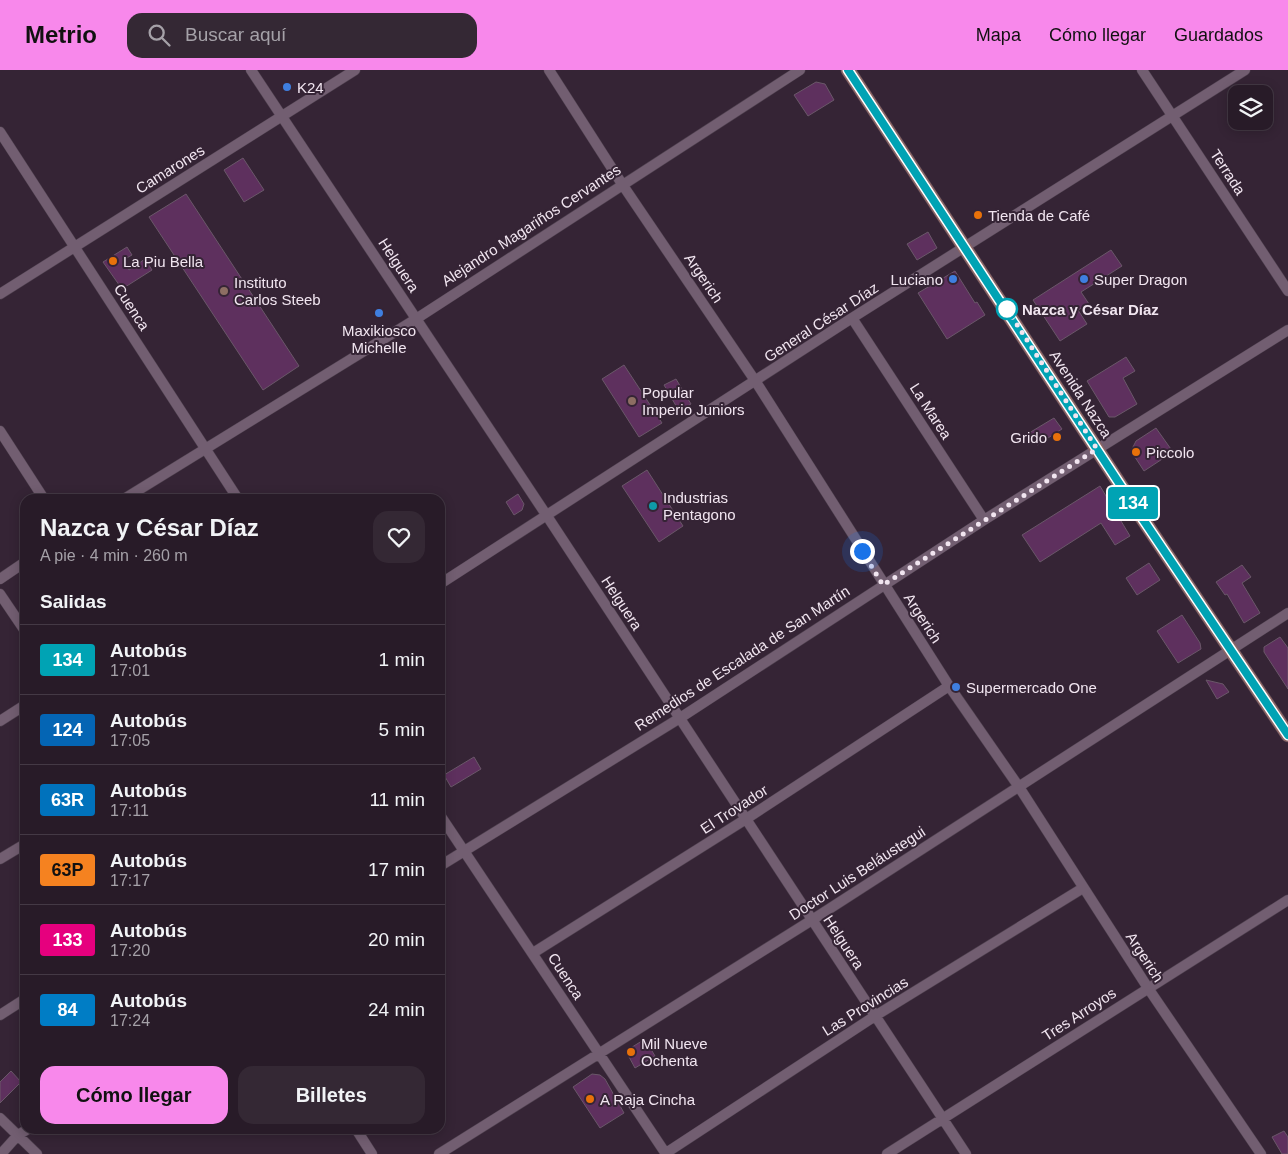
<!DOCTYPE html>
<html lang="es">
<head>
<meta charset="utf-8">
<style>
  :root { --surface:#281b28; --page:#342834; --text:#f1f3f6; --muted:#a5a1a8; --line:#443945; --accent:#f888eb }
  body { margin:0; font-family:Arial,sans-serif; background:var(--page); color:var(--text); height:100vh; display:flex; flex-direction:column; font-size:19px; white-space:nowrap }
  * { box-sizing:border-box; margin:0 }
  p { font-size:16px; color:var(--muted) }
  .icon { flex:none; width:28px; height:28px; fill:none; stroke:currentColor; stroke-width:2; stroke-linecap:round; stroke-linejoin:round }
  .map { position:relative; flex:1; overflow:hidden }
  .sheet { position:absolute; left:20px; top:424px; width:425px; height:640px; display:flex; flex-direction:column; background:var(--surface); border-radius:15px; box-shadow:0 2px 12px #0003,0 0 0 1px var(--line) }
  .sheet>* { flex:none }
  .badge { padding:0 10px; border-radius:4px; font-size:18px; line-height:32px }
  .fabs { position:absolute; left:1228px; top:15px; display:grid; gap:10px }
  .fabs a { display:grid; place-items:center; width:45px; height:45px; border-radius:10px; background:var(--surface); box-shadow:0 2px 12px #0003,0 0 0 1px var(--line); font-size:25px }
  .you { position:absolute; width:25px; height:25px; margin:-12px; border:4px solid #fff; border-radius:50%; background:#1a73e8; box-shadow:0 0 0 8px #1a73e833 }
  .map>.badge { position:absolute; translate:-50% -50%; box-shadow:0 0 0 2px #fff }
  h2 { padding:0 20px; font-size:19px; line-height:45px }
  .round { display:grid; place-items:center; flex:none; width:52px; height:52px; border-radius:15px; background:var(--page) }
  .head { display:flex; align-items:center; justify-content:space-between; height:85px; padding:0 20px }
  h1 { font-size:24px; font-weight:800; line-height:38px }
  .cta { display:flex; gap:10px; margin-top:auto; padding:10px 20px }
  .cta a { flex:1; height:58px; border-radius:15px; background:var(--accent); color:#111; font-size:20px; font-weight:800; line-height:58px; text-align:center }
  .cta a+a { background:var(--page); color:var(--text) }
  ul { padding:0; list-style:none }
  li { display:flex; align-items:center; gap:15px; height:70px; padding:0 20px; border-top:1px solid var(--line) }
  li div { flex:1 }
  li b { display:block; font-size:19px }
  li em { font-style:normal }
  li .badge { min-width:55px; font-weight:700; text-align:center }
  header { display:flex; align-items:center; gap:30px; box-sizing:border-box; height:70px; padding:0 25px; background:var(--accent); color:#111 }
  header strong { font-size:24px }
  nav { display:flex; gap:28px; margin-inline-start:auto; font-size:18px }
  .search { width:350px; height:45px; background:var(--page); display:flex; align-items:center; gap:12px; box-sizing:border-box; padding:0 18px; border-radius:15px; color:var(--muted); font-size:19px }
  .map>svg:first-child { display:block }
  .building { fill:#5e305e; stroke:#6a5769 }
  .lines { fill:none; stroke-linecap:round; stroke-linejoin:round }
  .street-casing { stroke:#4f414f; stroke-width:11 }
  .secondary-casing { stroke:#4f414f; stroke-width:15 }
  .street { stroke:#725e71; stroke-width:10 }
  .secondary { stroke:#8d6665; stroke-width:14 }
  .line-casing { stroke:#fff; stroke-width:11 }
  .line { stroke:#00a3b4; stroke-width:8 }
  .walk { stroke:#f1e5f0; stroke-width:5; stroke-dasharray:0 9 }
  .shop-dot { fill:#3f7fe0; stroke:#352435; stroke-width:2 }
  .food-dot { fill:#e8710a; stroke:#352435; stroke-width:2 }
  .education-dot { fill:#8d6e63; stroke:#352435; stroke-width:2 }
  .stop-dot { fill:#fff; stroke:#00a3b4; stroke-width:2.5 }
  .culture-dot { fill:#0f9aa8; stroke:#352435; stroke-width:2 }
  .labels { text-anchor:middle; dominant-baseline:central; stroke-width:4; stroke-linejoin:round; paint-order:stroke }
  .poi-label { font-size:15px; fill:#f1e5f0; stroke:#352435; text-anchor:start }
  .street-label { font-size:15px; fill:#f1e5f0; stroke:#352435 }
  .stop-label { font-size:15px; font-weight:bold; fill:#f1e5f0; stroke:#352435; text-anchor:start }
</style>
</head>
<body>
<header>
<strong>Metrio</strong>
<div class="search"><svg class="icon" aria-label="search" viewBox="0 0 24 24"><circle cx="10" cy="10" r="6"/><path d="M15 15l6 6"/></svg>Buscar aquí</div>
<nav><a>Mapa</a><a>Cómo llegar</a><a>Guardados</a></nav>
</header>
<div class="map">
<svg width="1288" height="1084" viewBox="0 0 1288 1084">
  <rect width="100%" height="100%" fill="#352435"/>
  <path class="building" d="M 816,12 L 825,14 L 834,30 L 808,46 L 794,25 Z
    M 243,88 L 264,120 L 244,132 L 224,100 Z
    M 186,124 L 299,296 L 263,320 L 149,147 Z
    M 928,162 L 937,178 L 917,190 L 907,174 Z
    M 127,177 L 132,185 L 123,190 L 129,200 L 145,189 L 152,200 L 122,219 L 103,192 Z
    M 1111,180 L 1122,196 L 1081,222 L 1089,234 L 1078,240 L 1087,254 L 1060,271 L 1033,230 Z
    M 955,201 L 975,233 L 977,232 L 985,245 L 947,269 L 918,223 Z
    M 1126,287 L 1135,301 L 1123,308 L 1137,334 L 1115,347 L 1109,347 L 1087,311 Z
    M 624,295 L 662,353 L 639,367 L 602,309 Z
    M 676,309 L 691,334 L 679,341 L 664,315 Z
    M 1054,348 L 1062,359 L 1037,375 L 1029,363 Z
    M 1156,358 L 1173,382 L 1144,401 L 1131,381 L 1136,371 Z
    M 647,400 L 683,456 L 659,472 L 622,416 Z
    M 1100,416 L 1130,466 L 1115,475 L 1101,453 L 1040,492 L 1022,465 Z
    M 518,424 L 524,434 L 522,440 L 514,445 L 506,432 Z
    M 1149,493 L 1160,510 L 1137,525 L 1126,508 Z
    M 1242,495 L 1251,507 L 1242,513 L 1260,543 L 1244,553 L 1227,524 L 1225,525 L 1216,512 Z
    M 1182,545 L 1200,573 L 1201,579 L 1178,593 L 1157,561 Z
    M 1280,567 L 1288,578 L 1288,619 L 1264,582 L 1264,577 Z
    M 1206,610 L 1223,614 L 1229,622 L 1217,629 Z
    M 474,687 L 481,699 L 451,717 L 444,705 Z
    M 645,969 L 655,986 L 635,998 L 628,985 L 629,979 Z
    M 11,1001 L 21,1012 L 0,1033 L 0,1012 Z
    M 592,1004 L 600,1005 L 605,1009 L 624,1043 L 600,1058 L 573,1017 Z
    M 1284,1061 L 1288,1067 L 1288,1084 L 1282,1084 L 1272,1067 Z"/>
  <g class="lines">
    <defs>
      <path id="street" d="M 251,0 L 547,446 L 966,1084
        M 549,0 L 622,114 L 756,312 L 949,616 L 1019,717 L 1148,918 L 1261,1084
        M 1142,0 L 1288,221
        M 0,62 L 238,429
        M 0,224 L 355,0
        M 852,248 L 984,450
        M 0,361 L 44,429
        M 124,429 L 416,249 L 800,0
        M 0,509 L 25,492
        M 440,514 L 852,248 L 1245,0
        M 0,524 L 25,561
        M 0,651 L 25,635
        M 440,745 L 666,1084
        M 0,789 L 25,774
        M 440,796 L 680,648 L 984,450 L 1288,260
        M 533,883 L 746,749 L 949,616
        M 0,945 L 25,929
        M 0,1048 L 37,1084
        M 356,1059 L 372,1084
        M 666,1083 L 875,946 L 1083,818
        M 1,1084 L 18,1065 L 28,1059
        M 439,1084 L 812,850 L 1288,543
        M 887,1084 L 1288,830"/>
      <path id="secondary" d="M 848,0 L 1140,445 L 1288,665"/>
    </defs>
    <use href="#street" class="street-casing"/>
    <use href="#secondary" class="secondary-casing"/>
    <use href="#street" class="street"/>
    <use href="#secondary" class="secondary"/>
  </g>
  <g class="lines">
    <defs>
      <path id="line" d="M 848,0 L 1140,445 L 1288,665"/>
    </defs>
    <use href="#line" class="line-casing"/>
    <use href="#line" class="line"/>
    <path class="walk" d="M 862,481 L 883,515 L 1097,379 L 1007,239"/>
  </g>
  <g class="shop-dot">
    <circle cx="287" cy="17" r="5"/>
    <circle cx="953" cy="209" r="5"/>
    <circle cx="1084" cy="209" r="5"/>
    <circle cx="379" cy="243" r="5"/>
    <circle cx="956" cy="617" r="5"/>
  </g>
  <g class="food-dot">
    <circle cx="978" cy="145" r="5"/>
    <circle cx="113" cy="191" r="5"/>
    <circle cx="1057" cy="367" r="5"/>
    <circle cx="1136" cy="382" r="5"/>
    <circle cx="631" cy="982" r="5"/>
    <circle cx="590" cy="1029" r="5"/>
  </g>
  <g class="education-dot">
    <circle cx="224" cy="221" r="5"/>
    <circle cx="632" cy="331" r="5"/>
  </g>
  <circle class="stop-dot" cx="1007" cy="239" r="10"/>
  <circle class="culture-dot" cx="653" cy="436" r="5"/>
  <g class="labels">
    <g class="poi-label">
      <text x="297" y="17">K24</text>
      <text x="988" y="145">Tienda de Café</text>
      <text x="123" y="191">La Piu Bella</text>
      <text x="943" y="209" text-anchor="end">Luciano</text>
      <text x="1094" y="209">Super Dragon</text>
      <text x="234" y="212">Instituto<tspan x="234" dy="17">Carlos Steeb</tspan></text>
      <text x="379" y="260" text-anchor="middle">Maxikiosco<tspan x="379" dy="17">Michelle</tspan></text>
      <text x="642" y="322">Popular<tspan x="642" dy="17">Imperio Juniors</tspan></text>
      <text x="1047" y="367" text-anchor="end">Grido</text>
      <text x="1146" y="382">Piccolo</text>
      <text x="663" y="427">Industrias<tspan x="663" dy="17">Pentagono</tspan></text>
      <text x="966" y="617">Supermercado One</text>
      <text x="641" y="973">Mil Nueve<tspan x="641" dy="17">Ochenta</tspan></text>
      <text x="600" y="1029">A Raja Cincha</text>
    </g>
    <g class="street-label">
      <text transform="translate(170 99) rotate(-32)">Camarones</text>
      <text transform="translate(1228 102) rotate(57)">Terrada</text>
      <text transform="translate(531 155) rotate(-33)">Alejandro Magariños Cervantes</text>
      <text transform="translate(399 195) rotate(57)">Helguera</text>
      <text transform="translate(704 208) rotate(56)">Argerich</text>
      <text transform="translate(132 237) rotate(57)">Cuenca</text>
      <text transform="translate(821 252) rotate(-33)">General César Díaz</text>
      <text transform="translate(1081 324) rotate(57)">Avenida Nazca</text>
      <text transform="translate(931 341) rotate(57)">La Marea</text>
      <text transform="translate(622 533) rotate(57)">Helguera</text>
      <text transform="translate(923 548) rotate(57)">Argerich</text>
      <text transform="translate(742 588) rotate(-33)">Remedios de Escalada de San Martín</text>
      <text transform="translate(734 739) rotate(-33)">El Trovador</text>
      <text transform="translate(857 803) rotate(-33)">Doctor Luis Beláustegui</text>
      <text transform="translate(844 872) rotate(57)">Helguera</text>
      <text transform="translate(1145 887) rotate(57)">Argerich</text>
      <text transform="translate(566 906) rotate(57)">Cuenca</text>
      <text transform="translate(865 936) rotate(-32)">Las Provincias</text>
      <text transform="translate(1079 944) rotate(-33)">Tres Arroyos</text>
    </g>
    <g class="stop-label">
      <text x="1022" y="239">Nazca y César Díaz</text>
    </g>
  </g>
</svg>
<div class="fabs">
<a><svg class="icon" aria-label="layers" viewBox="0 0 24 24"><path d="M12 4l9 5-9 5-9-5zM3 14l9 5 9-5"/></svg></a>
</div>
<div class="you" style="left:862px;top:481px"></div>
<b class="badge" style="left:1133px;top:433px;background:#00a3b4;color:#fff">134</b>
<section class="sheet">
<div class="head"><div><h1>Nazca y César Díaz</h1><p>A pie · 4 min · 260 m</p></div><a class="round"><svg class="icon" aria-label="heart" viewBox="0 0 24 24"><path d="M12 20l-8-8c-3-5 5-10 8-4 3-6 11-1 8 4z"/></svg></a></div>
<h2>Salidas</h2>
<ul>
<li><span class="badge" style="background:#00a3b4;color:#fff">134</span><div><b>Autobús</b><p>17:01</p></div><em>1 min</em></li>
<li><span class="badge" style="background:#0465b4;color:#fff">124</span><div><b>Autobús</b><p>17:05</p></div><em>5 min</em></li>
<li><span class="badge" style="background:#0072bc;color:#fff">63R</span><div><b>Autobús</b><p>17:11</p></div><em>11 min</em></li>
<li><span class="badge" style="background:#f58220;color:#111">63P</span><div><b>Autobús</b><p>17:17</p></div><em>17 min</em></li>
<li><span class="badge" style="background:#e6007e;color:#fff">133</span><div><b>Autobús</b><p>17:20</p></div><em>20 min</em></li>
<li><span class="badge" style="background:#007dc5;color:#fff">84</span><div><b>Autobús</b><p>17:24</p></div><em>24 min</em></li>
</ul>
<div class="cta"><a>Cómo llegar</a><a>Billetes</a></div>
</section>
</div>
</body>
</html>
